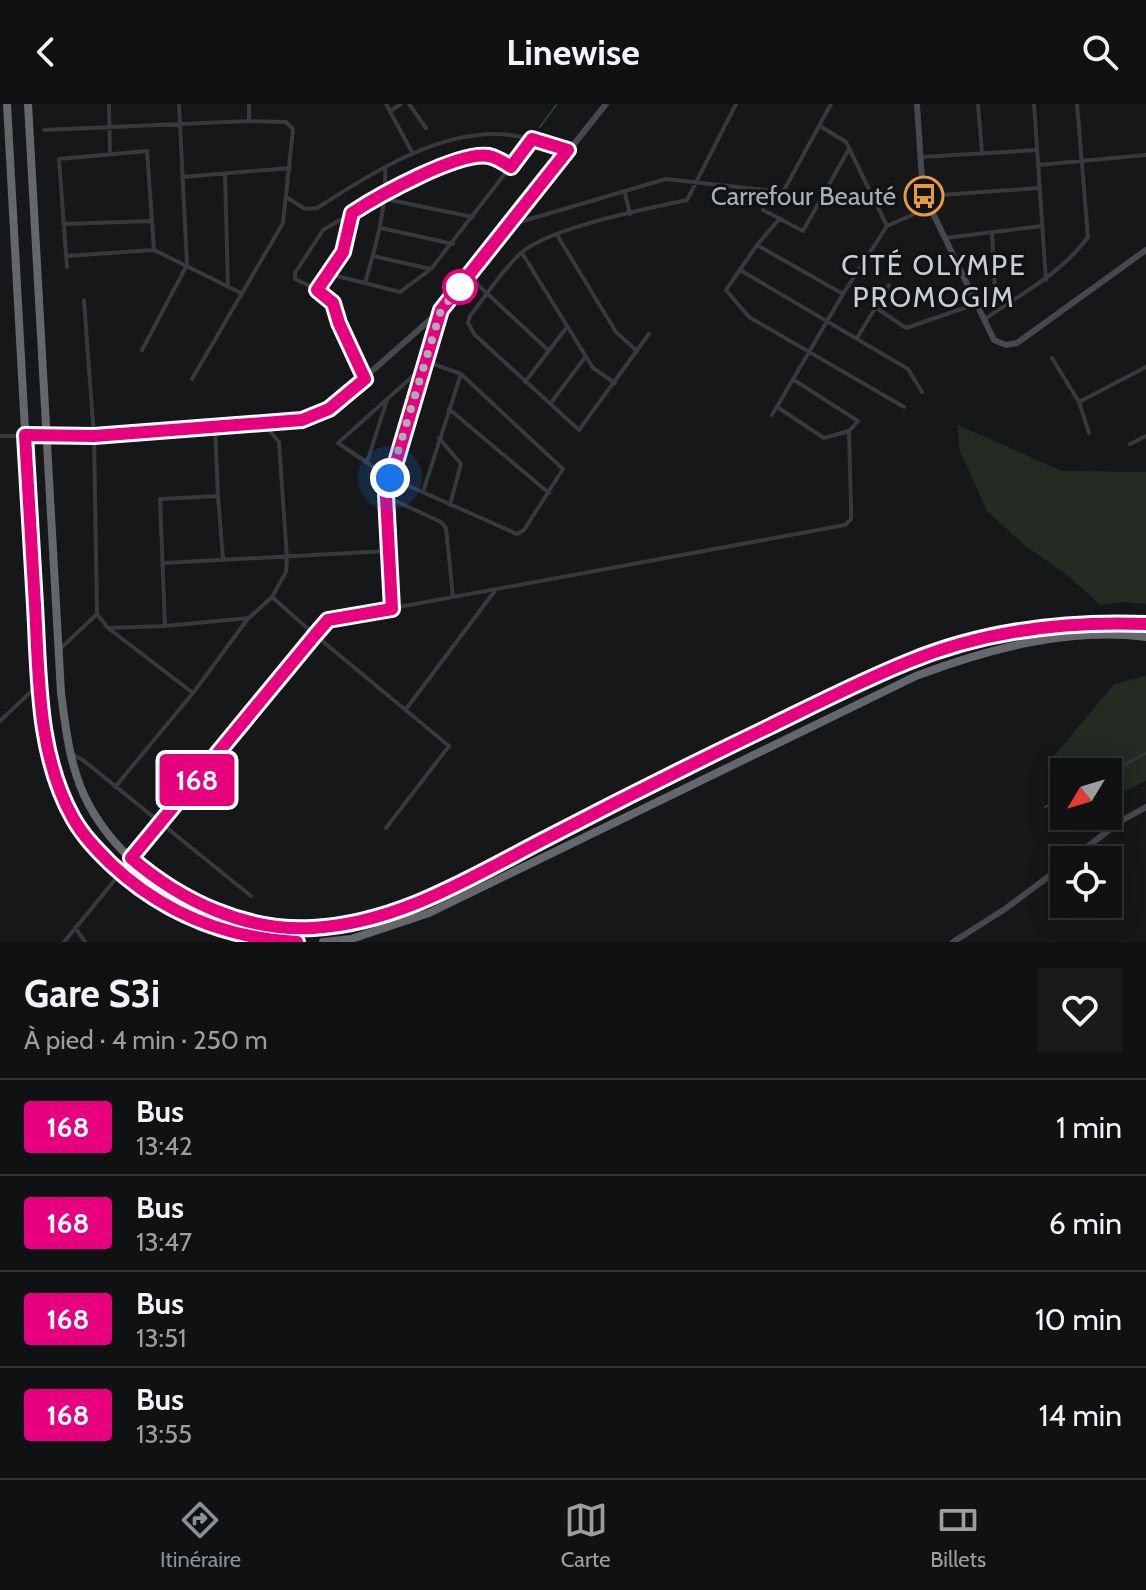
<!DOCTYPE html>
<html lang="fr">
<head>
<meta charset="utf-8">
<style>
  :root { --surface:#101112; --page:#191a1b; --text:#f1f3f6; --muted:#9c9d9f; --line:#303132; --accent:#8c9099 }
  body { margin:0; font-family:Cabin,sans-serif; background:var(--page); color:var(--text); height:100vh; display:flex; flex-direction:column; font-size:30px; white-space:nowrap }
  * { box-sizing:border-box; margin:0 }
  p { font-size:26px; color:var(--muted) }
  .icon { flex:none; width:44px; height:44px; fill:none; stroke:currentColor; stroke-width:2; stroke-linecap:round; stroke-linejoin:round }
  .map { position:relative; height:838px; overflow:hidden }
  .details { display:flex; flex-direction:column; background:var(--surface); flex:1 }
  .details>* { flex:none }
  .badge { padding:0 16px; border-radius:6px; font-size:28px; line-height:52px }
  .needle { width:52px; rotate:232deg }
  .tools { position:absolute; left:1050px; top:654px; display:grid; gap:16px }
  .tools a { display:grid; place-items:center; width:72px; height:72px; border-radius:0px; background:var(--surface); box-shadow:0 4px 20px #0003,0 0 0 2px var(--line); font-size:40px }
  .you { position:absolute; width:40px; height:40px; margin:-20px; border:6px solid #fff; border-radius:50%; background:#1a73e8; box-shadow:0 0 0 12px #1a73e833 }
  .map>.badge { position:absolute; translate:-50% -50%; box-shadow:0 0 0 4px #fff }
  .round { display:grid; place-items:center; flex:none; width:84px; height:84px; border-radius:0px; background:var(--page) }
  .overview { display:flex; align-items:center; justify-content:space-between; height:136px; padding:0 24px }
  h1 { font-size:38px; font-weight:700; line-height:60px }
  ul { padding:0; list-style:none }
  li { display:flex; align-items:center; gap:24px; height:96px; padding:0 24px; border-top:2px solid var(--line) }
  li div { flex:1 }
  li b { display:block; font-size:30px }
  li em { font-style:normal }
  li .badge { min-width:88px; font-weight:700; text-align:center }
  header { display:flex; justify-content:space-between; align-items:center; height:104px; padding:0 24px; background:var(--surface); font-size:36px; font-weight:700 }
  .menu { display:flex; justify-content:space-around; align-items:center; height:112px; border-top:2px solid var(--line); background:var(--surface); font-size:22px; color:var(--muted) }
  .menu a { display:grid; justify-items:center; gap:4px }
  .menu .active { color:var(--accent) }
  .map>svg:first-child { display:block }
  .green { fill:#232b23 }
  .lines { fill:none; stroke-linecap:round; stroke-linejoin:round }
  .stream { stroke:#303b40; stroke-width:2 }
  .street { stroke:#38393d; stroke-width:4 }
  .secondary { stroke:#46484d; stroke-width:6 }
  .highway { stroke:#64686d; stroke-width:8 }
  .line-casing { stroke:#fff; stroke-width:18 }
  .line { stroke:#e6007e; stroke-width:12 }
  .walk { stroke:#a9afb7; stroke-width:8; stroke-dasharray:0 14.4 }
  .stop-dot { fill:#fff; stroke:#e6007e; stroke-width:4 }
  .labels { text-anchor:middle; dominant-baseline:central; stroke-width:6; stroke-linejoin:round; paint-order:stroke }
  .poi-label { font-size:26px; fill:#a9afb7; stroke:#111213; text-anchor:end }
  .neighbourhood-label { font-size:28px; letter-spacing:2px; fill:#caced3; stroke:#111213 }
</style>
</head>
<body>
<header><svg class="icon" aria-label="back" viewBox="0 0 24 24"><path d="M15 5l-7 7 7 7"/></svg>Linewise<svg class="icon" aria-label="search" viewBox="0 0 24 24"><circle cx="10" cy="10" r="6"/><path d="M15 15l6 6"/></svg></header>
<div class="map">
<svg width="1146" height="838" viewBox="0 0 1146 838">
  <rect width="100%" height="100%" fill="#161718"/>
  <path class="green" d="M 958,321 L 1062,367 L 1146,368 L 1146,500 L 1124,498 L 1100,501 L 1071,474 L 1023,440 L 987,407 L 959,345 Z
    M 1146,572 L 1146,677 L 1108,695 L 1108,668 L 1064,668 L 1064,690 L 1050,657 L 1114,580 Z"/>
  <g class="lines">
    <path class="stream" d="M 540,23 L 557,0
      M 1108,670 L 1146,649
      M 1045,703 L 1064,694"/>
    <path class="street" d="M 109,0 L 110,49
      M 386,0 L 413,50
      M 409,0 L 426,24
      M 978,0 L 982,49
      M 1034,0 L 1046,176
      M 390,7 L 401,0
      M 249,17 L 249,0
      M 820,22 L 846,38 L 887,122
      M 44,26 L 249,17 L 286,18 L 293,25 L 283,119 L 192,275
      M 921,53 L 1037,46
      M 1038,61 L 1146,51
      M 225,70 L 228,183
      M 182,73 L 290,64
      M 625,89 L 630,110
      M 927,92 L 1039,84
      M 286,93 L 305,105 L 317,104 C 369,71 431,30 495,30 C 520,30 544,39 568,46
      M 385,95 L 473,113
      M 763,106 L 803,127 L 849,45
      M 352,109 L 323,126 L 295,169 L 295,175 L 318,186 L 343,148 L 352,109 C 379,92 458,47 489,52 C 497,54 505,59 511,63
      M 780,114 L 757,141 L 726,186 L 749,213 L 904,303
      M 63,120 L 152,117
      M 513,120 L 666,75 L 783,88 L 831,0
      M 381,124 L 453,140
      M 992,130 L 996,207
      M 557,131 L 616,228 L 637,247
      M 945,134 L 1042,122
      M 757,141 L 843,190
      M 522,149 L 593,264 L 615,279
      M 66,152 L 154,146 L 241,189
      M 373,152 L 431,165
      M 67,163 L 59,55 L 147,47 L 154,146
      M 740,166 L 908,265 L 922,288
      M 329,170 L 400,188 L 431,165 L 532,35
      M 365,179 C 376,141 387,104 385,64
      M 477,180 L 548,246
      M 317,186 L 333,199 L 339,219 L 364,273
      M 84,196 L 94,332 L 97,510 L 108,524 L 193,589
      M 875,203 L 906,224 L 976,200
      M 985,215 C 1022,189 1061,170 1088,133 L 1077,0
      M 649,230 L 579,326 L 475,231 L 468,219 L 470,212 C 486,192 502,166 521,149 C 550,123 647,105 687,96 L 736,0
      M 857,234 L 889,181
      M 142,246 L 187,161 L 179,0
      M 1052,254 L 1079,298 L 1089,329
      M 525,278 L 567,223
      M 1079,298 L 1146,263
      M 550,300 L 586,252
      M 777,303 L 824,334 L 849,327 L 858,317 L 794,276
      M 449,305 L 549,389
      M 772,311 L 843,190 L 887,122 L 930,103
      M 215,324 L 218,392
      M 0,332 L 94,332 L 281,319
      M 439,334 L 461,360 L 450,401
      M 1130,340 L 1146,332
      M 367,358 L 387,296
      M 390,374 L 338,339 L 423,263
      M 400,378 L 517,430 L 524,426 L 563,365 L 461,270 L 425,257
      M 423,388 L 461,270
      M 387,393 L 441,418 L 446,424 L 453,493
      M 164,459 L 387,447
      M 272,493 L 315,531 L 449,642 L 386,724
      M 392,505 L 386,392 L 441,207
      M 165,522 L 160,395 L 218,392 L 223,455
      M 110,524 L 165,522 L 249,514 L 272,493 L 286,468 L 287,454 L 279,338 L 263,319
      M 61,544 L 97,510
      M 406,605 L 494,488
      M 0,617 L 39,580
      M 72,650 L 83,656 L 251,792
      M 115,683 L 193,589 L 247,516
      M 75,823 L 85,838
      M 64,838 L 328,516 L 845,421 L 851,415 L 851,403 L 849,327"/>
    <path class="secondary" d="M 917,0 L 922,76 L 930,103 L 994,236 L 1006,241 L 1017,239 L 1146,146
      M 281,319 L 315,312 L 329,305 L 441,206 L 606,0
      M 1070,756 L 1121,717 L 1146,703
      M 953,838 L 1005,805 L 1064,761"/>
    <path class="highway" d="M 7,0 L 39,580 C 45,626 51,669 71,711 C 80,729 95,744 109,758 C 162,808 224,833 297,838
      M 28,0 L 61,589 C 66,627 70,666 89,701 C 144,802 272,838 379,814 C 436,798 489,764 541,737 C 620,696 699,657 778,619 C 822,598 866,573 912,556 C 988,529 1066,518 1146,520
      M 323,838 L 351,835 L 429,809 L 916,572 C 988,545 1068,523 1146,533"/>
  </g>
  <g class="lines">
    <defs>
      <path id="line" d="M 297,838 C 226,834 163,809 111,760 C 97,746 83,732 73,714 C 37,650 39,572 35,501 C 32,444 28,388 25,331 L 94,332 L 302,316 L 329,305 L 365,275 L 339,219 L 333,199 L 317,186 L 343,148 L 352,109 C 378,92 458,47 489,52 C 497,54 505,59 511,63 L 532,35 L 568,46 L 441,206 L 386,392 L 392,505 L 328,516 L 315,531 L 131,754 C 181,797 246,828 313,824 C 400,819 473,772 549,733 C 622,695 696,658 771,622 C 816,600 861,577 908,558 C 983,527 1066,517 1146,520"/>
    </defs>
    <use href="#line" class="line-casing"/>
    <use href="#line" class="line"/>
    <path class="walk" d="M 390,374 L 441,206 L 460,183"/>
  </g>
  <defs>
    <symbol id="bus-ring" viewBox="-11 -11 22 22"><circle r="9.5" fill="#111213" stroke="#e59a41" stroke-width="1.5"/><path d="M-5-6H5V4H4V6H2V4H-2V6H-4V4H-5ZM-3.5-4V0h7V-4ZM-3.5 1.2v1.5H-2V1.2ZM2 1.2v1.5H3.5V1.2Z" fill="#e59a41"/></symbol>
  </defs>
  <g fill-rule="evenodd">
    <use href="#bus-ring" x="902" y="70" width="44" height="44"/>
  </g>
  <circle class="stop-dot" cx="460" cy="183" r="16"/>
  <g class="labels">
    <g class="poi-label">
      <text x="896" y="92">Carrefour Beauté</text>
    </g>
    <g class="neighbourhood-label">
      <text x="934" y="161">CITÉ OLYMPE<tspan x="934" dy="32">PROMOGIM</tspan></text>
    </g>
  </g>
</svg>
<div class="tools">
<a><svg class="needle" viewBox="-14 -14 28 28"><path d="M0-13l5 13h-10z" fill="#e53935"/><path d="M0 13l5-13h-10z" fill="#9c9d9f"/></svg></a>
<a><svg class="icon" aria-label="locate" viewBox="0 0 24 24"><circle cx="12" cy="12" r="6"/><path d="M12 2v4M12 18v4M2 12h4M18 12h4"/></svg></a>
</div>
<div class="you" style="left:390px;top:374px"></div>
<b class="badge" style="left:197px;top:676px;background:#e6007e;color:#fff">168</b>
</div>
<section class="details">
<div class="overview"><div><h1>Gare S3i</h1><p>À pied · 4 min · 250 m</p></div><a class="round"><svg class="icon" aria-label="heart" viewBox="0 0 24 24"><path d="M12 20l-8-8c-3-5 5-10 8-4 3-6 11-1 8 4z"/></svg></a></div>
<ul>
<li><span class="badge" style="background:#e6007e;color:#fff">168</span><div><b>Bus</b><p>13:42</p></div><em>1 min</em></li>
<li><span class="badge" style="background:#e6007e;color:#fff">168</span><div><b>Bus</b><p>13:47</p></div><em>6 min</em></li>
<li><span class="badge" style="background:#e6007e;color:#fff">168</span><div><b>Bus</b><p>13:51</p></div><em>10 min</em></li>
<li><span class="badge" style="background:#e6007e;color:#fff">168</span><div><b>Bus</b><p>13:55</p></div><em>14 min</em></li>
</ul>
</section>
<nav class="menu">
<a class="active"><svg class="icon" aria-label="directions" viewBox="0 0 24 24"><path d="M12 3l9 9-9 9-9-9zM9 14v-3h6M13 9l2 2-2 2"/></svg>Itinéraire</a>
<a><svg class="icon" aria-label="map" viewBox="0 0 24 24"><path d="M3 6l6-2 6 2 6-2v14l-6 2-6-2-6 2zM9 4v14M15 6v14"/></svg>Carte</a>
<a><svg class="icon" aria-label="tickets" viewBox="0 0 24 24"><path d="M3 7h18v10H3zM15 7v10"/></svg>Billets</a>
</nav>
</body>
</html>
